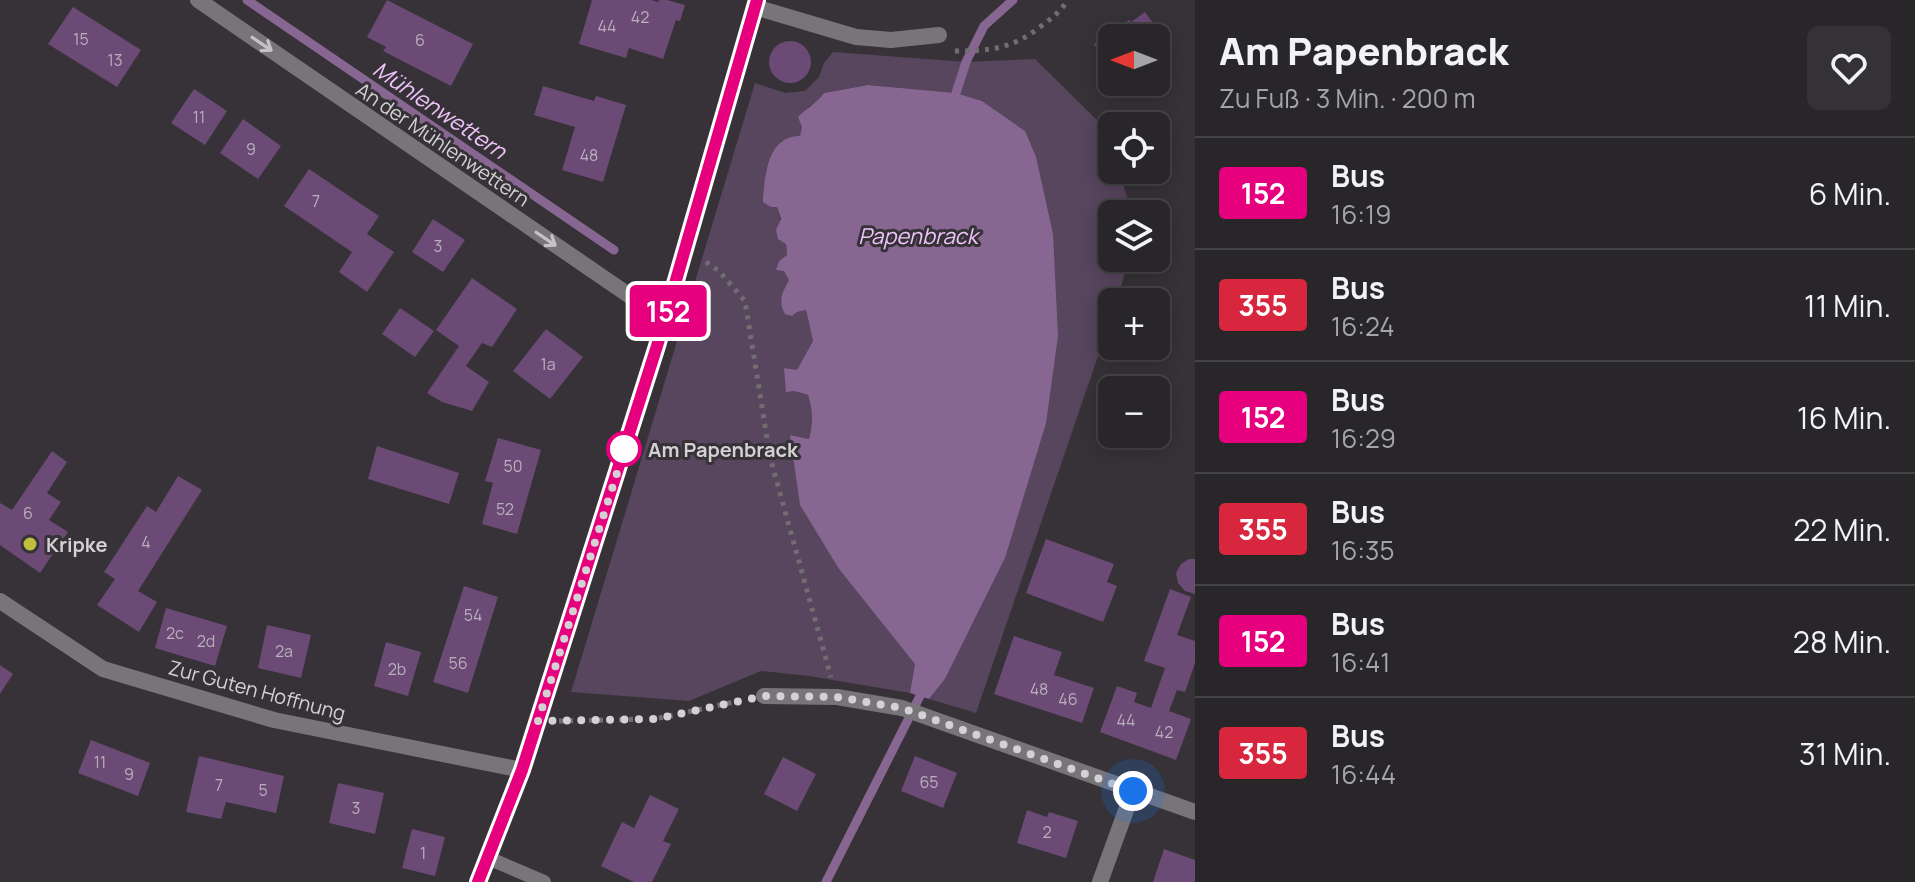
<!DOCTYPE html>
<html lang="de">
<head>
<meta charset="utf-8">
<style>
  :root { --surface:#282629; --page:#343235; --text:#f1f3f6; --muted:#a5a5a8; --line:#444346 }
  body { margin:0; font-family:Manrope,sans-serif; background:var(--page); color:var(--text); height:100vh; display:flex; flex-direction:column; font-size:30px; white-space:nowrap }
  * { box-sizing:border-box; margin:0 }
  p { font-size:26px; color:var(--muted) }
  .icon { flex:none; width:44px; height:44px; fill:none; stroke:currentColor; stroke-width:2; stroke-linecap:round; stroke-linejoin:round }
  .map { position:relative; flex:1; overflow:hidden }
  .drawer { display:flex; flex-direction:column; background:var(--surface); width:720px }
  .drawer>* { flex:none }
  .badge { padding:0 16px; border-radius:6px; font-size:28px; line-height:52px }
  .needle { width:52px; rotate:270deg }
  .controls { position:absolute; left:1098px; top:24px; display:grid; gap:16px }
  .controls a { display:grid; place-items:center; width:72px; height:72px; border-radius:12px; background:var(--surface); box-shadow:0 4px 20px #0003,0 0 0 2px var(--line); font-size:40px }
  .you { position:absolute; width:40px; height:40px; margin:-20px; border:6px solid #fff; border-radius:50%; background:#1a73e8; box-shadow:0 0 0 12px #1a73e833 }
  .map>.badge { position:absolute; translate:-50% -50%; box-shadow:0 0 0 4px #fff }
  .round { display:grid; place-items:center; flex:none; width:84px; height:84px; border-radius:12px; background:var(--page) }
  .headline { display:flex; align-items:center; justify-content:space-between; height:136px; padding:0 24px }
  h1 { font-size:38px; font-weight:800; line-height:60px }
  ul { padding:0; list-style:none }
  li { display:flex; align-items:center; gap:24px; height:112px; padding:0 24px; border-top:2px solid var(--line) }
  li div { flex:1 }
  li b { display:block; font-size:30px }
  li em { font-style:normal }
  li .badge { min-width:88px; font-weight:700; text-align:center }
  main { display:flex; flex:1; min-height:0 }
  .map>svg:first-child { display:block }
  .green { fill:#58455e }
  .water { fill:#886692 }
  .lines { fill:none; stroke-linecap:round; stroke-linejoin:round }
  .stream { stroke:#886692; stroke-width:9 }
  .building { fill:#6b4a75 }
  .path { stroke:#716e72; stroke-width:5; stroke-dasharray:4 6; stroke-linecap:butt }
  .service { stroke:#777578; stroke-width:14 }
  .minor { stroke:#777578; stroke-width:16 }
  .oneway { stroke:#c6c3c7 }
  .line-casing { stroke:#fff; stroke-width:18 }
  .line { stroke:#e6007e; stroke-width:12 }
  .walk { stroke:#d4d1d5; stroke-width:8; stroke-dasharray:0 14.4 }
  .stop-dot { fill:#fff; stroke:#e6007e; stroke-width:4 }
  .poi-dot { fill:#c1be40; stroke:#363237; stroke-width:3 }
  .labels { text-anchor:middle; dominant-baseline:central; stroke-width:6; stroke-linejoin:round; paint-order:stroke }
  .number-label { font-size:16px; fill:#baafbd }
  .street-label { font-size:20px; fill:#d4d1d5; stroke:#363237 }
  .stop-label { font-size:20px; font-weight:bold; fill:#d4d1d5; stroke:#363237; text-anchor:start }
  .poi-label { font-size:20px; font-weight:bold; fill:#d4d1d5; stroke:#363237; text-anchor:start }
  .water-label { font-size:22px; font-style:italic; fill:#eec4fb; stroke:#363237 }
</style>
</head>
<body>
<main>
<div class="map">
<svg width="1195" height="882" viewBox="0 0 1195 882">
  <rect width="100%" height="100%" fill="#363237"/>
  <path class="green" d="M 833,52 L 966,62 L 1035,59 L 1103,126 L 1112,152 L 1112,170 L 1118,170 L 1133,214 L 1112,214 L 1112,258 L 1129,258 L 1118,297 L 1116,302 L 1112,302 L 1112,315 L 976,713 L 929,699 L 945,679 L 1005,558 L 1025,131 L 982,101 L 956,93 L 868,85 L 824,93 L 817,103 L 808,107 L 800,136 L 777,207 L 786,244 L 787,255 L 779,261 L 777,270 L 784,270 L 789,280 L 784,289 L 797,312 L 806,310 L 813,341 L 797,371 L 784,368 L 794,391 L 808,395 C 813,411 813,423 809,439 L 791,435 L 839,569 L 916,664 L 910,693 L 809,676 L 761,671 L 689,701 L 571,692 L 755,83 L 785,93 L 805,91 L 819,77 L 824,63 Z"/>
  <path class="water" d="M 868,85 L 956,93 L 982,101 L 1025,131 L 1036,157 L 1053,234 L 1058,336 L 1046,423 L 1005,558 L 945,679 L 929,699 L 910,693 L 915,664 L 839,569 L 800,505 L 790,435 L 809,439 C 813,423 813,411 808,395 L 794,391 L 786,392 L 784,368 L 797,370 L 813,341 L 806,310 L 797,312 L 792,316 L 785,314 C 778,302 782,292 789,280 L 784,271 L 776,270 L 779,261 L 787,255 L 786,244 L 778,239 L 776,230 L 781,219 L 777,207 L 771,207 L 763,202 C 765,176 767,136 800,136 L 802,127 L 798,117 C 807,108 817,103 824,93 Z"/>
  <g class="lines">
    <path class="stream" d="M 247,0 L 614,250
      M 956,93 L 966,62 L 984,26 L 1013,0
      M 826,882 L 920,696"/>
  </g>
  <path class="building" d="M 387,0 L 473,44 L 451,86 L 383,51 L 386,47 L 367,37 Z
    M 592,0 L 651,0 L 658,2 L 659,0 L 667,0 L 685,5 L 680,21 L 676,20 L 663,59 L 629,48 L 626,58 L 579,44 Z
    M 73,7 L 141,50 L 117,87 L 48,44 Z
    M 1145,12 L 1164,38 L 1156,44 L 1156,38 L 1112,38 L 1112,71 L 1094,44 L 1129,20 L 1131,22 Z
    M769 62a21 21 0 1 1 42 0a21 21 0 1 1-42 0Z
    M 543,86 L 594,101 L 596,96 L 626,105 L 603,182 L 562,170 L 575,127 L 534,115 Z
    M 194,89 L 227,111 L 205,145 L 171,123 Z
    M 243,119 L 281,146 L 258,179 L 220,153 Z
    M 309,169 L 379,216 L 367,234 L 394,252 L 367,292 L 339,272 L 352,252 L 284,206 Z
    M 433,219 L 465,240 L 443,272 L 412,252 Z
    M 472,278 L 517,309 L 492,347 L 482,343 L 466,366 L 489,382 L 472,411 L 442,402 L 427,393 L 459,346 L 436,330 Z
    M 400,308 L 434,331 L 415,357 L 382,334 Z
    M 546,329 L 583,357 L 550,399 L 513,371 Z
    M 498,438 L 541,450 L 517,534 L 482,524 L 493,483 L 485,481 Z
    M 377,446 L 459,473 L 449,504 L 368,479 Z
    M 52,451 L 67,462 L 47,493 L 61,502 L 49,520 L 68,532 L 40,573 L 0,545 L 0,503 L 12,510 Z
    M 178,476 L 202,490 L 138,591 L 157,602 L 139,632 L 97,605 L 115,579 L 104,572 L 147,506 L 156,512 Z
    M 1046,539 L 1114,564 L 1107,582 L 1117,586 L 1103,622 L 1026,593 Z
    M 1189,559 L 1195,559 L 1195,594 L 1185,591 L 1178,583 L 1176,573 L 1181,564 Z
    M 464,586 L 498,597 L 468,693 L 433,682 Z
    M 1170,589 L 1191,597 L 1177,635 L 1195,641 L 1195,663 L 1185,692 L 1177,690 L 1169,711 L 1191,719 L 1176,760 L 1100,732 L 1117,686 L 1137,693 L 1134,702 L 1151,708 L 1165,668 L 1144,661 Z
    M 166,608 L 227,626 L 215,666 L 155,648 Z
    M 267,625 L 311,635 L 301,678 L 258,668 Z
    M 1014,636 L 1062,652 L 1054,675 L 1094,688 L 1082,723 L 994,694 Z
    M 386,642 L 421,652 L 408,696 L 374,686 Z
    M 0,665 L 13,674 L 0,694 Z
    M 91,740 L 150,763 L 138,796 L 78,773 Z
    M 199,756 L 284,776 L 276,813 L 226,802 L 221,819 L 186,812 Z
    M 915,756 L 957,773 L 943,808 L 901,791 Z
    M 783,757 L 816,774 L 797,811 L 764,794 Z
    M 338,783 L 384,793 L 375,834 L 329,823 Z
    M 650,795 L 679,809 L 663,841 L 671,844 L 652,882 L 634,882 L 601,866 L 622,822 L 634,828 Z
    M 1027,810 L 1047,817 L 1049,812 L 1078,821 L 1066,858 L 1017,843 Z
    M 412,829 L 445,837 L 435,876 L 402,868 Z
    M 1164,849 L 1195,860 L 1195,882 L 1153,882 Z"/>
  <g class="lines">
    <path class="path" d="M 955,51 C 989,51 1012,49 1040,27 C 1051,19 1060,12 1068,0
      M 706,262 L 719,271 L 745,301 L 770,457 L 831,677
      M 559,721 L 655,719 L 743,700"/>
    <path class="service" d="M 488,858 L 544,882"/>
    <path class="minor" d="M 198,0 L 665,320
      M 755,7 L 856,37 L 891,40 L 939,35
      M 0,601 L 103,669 L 274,720 L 522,770
      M 764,696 L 837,697 L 902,708 L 1195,812
      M 478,882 L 522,770 L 665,320 L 757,0
      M 1100,882 L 1133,791"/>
  </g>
  <defs><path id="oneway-shaft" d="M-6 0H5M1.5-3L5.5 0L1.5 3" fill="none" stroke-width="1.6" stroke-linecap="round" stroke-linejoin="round" transform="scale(2)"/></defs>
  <g class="oneway">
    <use href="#oneway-shaft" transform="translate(262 44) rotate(34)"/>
    <use href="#oneway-shaft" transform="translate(546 239) rotate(34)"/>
  </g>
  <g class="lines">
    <defs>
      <path id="line" d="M 478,882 L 522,770 L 657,346 L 757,0"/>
    </defs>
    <use href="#line" class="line-casing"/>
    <use href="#line" class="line"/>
    <path class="walk" d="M 624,449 L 625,448 L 538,721 L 655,719 L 764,696 L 837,697 L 902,708 L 1133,791"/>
  </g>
  <circle class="stop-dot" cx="624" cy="449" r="16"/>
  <circle class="poi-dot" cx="30" cy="544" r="8"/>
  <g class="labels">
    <g class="number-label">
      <text x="640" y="17">42</text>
      <text x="607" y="26">44</text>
      <text x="81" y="39">15</text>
      <text x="420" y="40">6</text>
      <text x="115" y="60">13</text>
      <text x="199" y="117">11</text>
      <text x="251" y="149">9</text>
      <text x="589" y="155">48</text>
      <text x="316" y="201">7</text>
      <text x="438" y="246">3</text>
      <text x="548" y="364">1a</text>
      <text x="513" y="466">50</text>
      <text x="505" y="509">52</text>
      <text x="28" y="513">6</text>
      <text x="146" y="542">4</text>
      <text x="473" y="615">54</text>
      <text x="175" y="633">2c</text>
      <text x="206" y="641">2d</text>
      <text x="284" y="651">2a</text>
      <text x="458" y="663">56</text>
      <text x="397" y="669">2b</text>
      <text x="1039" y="689">48</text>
      <text x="1068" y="699">46</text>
      <text x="1126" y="720">44</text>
      <text x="1164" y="732">42</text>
      <text x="100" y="762">11</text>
      <text x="129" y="774">9</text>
      <text x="929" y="782">65</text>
      <text x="219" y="785">7</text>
      <text x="263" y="790">5</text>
      <text x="356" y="808">3</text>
      <text x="1047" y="832">2</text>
      <text x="423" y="853">1</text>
    </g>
    <g class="street-label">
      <text transform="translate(443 144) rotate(34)">An der Mühlenwettern</text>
      <text transform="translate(257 690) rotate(15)">Zur Guten Hoffnung</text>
    </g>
    <g class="stop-label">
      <text x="648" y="449">Am Papenbrack</text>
    </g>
    <g class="poi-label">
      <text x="46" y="544">Kripke</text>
    </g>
    <g class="water-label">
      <text transform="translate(440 110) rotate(34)">Mühlenwettern</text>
      <text x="918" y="236">Papenbrack</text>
    </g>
  </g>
</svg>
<div class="controls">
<a><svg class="needle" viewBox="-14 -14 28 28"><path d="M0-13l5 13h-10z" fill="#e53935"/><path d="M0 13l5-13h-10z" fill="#a5a5a8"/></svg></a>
<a><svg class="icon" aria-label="locate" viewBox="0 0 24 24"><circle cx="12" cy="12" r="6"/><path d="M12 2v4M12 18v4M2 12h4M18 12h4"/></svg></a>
<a><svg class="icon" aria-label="layers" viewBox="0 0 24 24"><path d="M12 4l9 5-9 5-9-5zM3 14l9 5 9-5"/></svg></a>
<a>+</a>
<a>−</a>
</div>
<div class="you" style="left:1133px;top:791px"></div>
<b class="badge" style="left:668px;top:311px;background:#e6007e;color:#fff">152</b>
</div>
<section class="drawer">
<div class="headline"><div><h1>Am Papenbrack</h1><p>Zu Fuß · 3 Min. · 200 m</p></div><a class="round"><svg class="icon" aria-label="heart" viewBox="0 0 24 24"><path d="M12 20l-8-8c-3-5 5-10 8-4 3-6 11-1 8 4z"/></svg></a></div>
<ul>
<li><span class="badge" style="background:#e6007e;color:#fff">152</span><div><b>Bus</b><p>16:19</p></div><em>6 Min.</em></li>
<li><span class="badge" style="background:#d7263d;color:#fff">355</span><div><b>Bus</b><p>16:24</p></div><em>11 Min.</em></li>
<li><span class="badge" style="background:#e6007e;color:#fff">152</span><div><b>Bus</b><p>16:29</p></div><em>16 Min.</em></li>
<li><span class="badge" style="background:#d7263d;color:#fff">355</span><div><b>Bus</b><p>16:35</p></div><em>22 Min.</em></li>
<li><span class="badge" style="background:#e6007e;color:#fff">152</span><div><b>Bus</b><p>16:41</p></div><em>28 Min.</em></li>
<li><span class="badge" style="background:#d7263d;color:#fff">355</span><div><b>Bus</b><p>16:44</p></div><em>31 Min.</em></li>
</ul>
</section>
</main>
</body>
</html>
